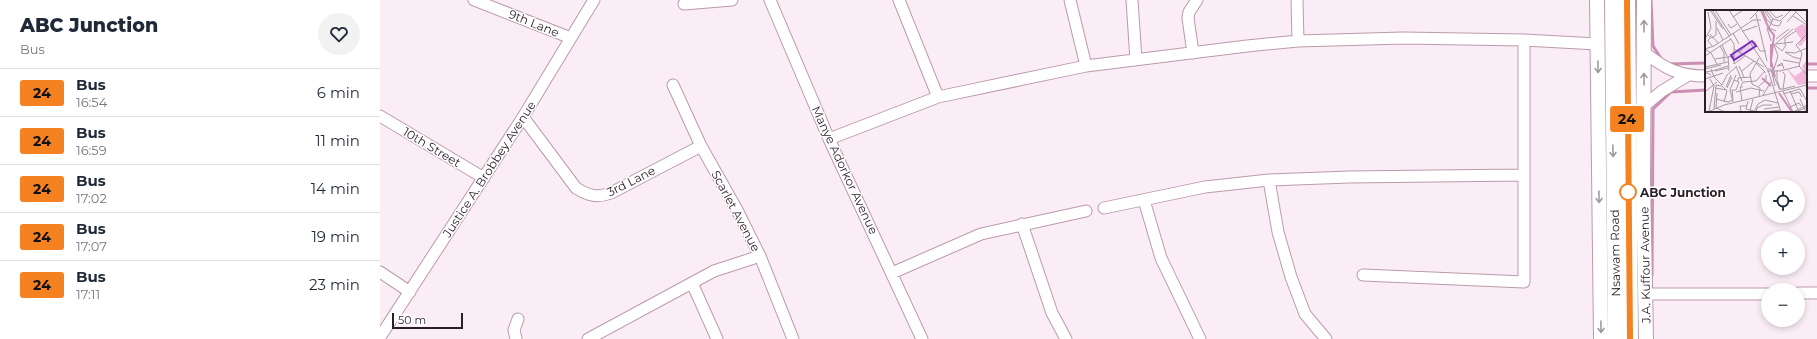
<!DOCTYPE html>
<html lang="en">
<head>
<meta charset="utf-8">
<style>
  :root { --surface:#fff; --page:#f2f2f3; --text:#1f2937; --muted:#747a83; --line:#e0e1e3 }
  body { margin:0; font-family:Montserrat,sans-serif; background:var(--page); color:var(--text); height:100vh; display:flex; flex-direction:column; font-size:15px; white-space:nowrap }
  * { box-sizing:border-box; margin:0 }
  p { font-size:13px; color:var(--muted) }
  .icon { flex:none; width:22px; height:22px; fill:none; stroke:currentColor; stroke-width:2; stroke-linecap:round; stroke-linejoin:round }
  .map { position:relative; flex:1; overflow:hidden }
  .sheet { display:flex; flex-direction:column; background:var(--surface); width:380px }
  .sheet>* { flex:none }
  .badge { padding:0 8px; border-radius:3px; font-size:14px; line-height:26px }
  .fabs { position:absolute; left:1381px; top:179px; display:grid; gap:8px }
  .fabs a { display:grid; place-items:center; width:44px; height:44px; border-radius:50%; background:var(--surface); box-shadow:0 2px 6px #0003; font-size:20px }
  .scale { position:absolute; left:12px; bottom:10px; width:71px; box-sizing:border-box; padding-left:4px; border:2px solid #2b1e26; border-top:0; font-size:11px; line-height:14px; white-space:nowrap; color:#2b1e26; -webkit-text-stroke:3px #fff; paint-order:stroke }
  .map>.badge { position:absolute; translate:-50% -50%; box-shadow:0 0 0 2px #fff }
  .round { display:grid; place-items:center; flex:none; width:42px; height:42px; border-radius:21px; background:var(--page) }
  .overview { display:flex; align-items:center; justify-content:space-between; height:68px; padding:0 20px }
  h1 { font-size:19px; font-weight:800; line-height:30px }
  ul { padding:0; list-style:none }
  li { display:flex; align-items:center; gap:12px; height:48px; padding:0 20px; border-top:1px solid var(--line) }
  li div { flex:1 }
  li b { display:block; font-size:15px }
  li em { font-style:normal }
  li .badge { min-width:44px; font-weight:700; text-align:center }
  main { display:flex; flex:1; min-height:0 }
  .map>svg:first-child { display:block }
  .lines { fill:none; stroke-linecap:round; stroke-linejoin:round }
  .stream { stroke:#ca8fb3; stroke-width:3 }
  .minor-casing { stroke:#bb9aad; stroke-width:13 }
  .major-casing { stroke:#bb9aad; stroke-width:16 }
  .highway-casing { stroke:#bb9aad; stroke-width:18 }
  .minor { stroke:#fff; stroke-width:11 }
  .major { stroke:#fff; stroke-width:14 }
  .highway { stroke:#fff; stroke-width:16 }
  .oneway { stroke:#a09a9d }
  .line-casing { stroke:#fff; stroke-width:9 }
  .line { stroke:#f58220; stroke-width:6 }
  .stop-dot { fill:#fff; stroke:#f58220; stroke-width:2 }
  .labels { text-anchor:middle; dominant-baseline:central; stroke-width:3; stroke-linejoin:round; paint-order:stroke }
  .street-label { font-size:12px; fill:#2b1e26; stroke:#fff }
  .stop-label { font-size:12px; font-weight:bold; fill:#2b1e26; stroke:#fff; text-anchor:start }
  .inset-river { fill:none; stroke:#ca8fb3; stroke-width:2 }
  .inset-road { fill:none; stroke:#a89aa2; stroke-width:1 }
  .view { fill:#7b2cbf; fill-opacity:0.15; stroke:#7b2cbf; stroke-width:2 }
  .inset-edge { fill:none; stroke:#2b1e26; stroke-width:2 }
</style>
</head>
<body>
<main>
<section class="sheet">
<div class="overview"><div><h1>ABC Junction</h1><p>Bus</p></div><a class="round"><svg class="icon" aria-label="heart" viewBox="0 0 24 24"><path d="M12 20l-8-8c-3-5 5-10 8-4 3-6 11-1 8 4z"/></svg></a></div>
<ul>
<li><span class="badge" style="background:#f58220;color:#111">24</span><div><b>Bus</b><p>16:54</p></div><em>6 min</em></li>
<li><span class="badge" style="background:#f58220;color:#111">24</span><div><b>Bus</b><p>16:59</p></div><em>11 min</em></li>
<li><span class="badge" style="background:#f58220;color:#111">24</span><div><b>Bus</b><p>17:02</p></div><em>14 min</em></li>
<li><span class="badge" style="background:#f58220;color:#111">24</span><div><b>Bus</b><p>17:07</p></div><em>19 min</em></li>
<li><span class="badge" style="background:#f58220;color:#111">24</span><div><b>Bus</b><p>17:11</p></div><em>23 min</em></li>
</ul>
</section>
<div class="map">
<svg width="1437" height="339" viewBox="0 0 1437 339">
  <rect width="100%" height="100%" fill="#fbedf5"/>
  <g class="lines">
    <path class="stream" d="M 1271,0 L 1273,46 L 1282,60
      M 1288,64 L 1326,63
      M 1426,64 L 1437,64
      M 1426,88 L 1437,88
      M 1272,275 L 1273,109 L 1291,92 L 1326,90"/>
    <defs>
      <path id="minor" d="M 94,0 L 191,38
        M 390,0 L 449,139 L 542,339
        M 519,0 L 558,97
        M 690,0 L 706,66
        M 752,0 L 756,60
        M 917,0 L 918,41
        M 304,4 L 352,0
        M 1264,52 C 1285,69 1299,76 1326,76
        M 813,53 L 808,18 L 809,12 L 817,0
        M 1426,76 L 1437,76
        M 293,85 L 321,146 L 357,210 L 380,256 L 413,339
        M 1264,106 L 1282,91 L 1307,76
        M 0,116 L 104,178
        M 143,117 L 196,188 C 209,196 217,198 231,193 L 321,146
        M 449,139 L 558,97 L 706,66 L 867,46 L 918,41 L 1023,38 L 1144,40 L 1217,44
        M 889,180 L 898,232 L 911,277 L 925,314 L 946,339
        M 764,200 L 781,258 L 820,339
        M 724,208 L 825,187 L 889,180 L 969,177 L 1142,175
        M 642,224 L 672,313 L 686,339
        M 0,272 L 30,292
        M 512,273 L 601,234 L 706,211
        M 983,275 L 1144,282 L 1144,40
        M 312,283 L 337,339
        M 1418,293 L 1437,293
        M 1266,294 L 1388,294
        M 0,337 L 143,117 L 214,0
        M 136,339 L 134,330 L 138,319
        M 208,339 L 334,271 L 380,256"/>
      <path id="major" d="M 1217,0 L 1221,339
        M 1264,0 L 1263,180 L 1266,339"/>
      <path id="highway" d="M 1233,0 L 1236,339
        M 1247,0 L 1250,339"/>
    </defs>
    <use href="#minor" class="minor-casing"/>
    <use href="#major" class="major-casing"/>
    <use href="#highway" class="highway-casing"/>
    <use href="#minor" class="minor"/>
    <use href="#major" class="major"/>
    <use href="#highway" class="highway"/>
  </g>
  <defs><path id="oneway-shaft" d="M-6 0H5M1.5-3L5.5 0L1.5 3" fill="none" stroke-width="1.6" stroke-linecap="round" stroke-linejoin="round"/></defs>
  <g class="oneway">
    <use href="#oneway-shaft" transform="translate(1264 26) rotate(-90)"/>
    <use href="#oneway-shaft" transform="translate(1218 67) rotate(89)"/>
    <use href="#oneway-shaft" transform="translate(1264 79) rotate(-91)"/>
    <use href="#oneway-shaft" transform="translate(1233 151) rotate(89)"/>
    <use href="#oneway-shaft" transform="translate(1219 197) rotate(89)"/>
    <use href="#oneway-shaft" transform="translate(1221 327) rotate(89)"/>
  </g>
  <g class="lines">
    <defs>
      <path id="line" d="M 1247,0 L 1250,339"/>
    </defs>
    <use href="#line" class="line-casing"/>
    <use href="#line" class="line"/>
  </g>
  <circle class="stop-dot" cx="1248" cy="192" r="8"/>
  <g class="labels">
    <g class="street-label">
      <text transform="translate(154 23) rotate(22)">9th Lane</text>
      <text transform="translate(52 147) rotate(31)">10th Street</text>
      <text transform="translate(109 169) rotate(-57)">Justice A. Brobbey Avenue</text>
      <text transform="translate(465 170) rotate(65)">Manye Adorkor Avenue</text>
      <text transform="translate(251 181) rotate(-27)">3rd Lane</text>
      <text transform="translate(356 211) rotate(62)">Scarlet Avenue</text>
      <text transform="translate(1235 253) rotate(-91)">Nsawam Road</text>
      <text transform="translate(1265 265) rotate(-91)">J.A. Kuffour Avenue</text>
    </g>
    <g class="stop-label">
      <text x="1260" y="192">ABC Junction</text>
    </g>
  </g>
  <g transform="translate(1325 10)">
    <rect width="102" height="102" fill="#fbedf5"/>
    <path d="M 97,14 L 102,16 L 102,28 L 96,36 L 93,35 L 96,29 L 89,19 ZM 102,50 L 102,74 L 93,75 L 81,58 L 90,66 L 99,60 L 97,56 Z" fill="#f2b8db"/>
    <path class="inset-river" d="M 56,0 L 64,19 L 69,25 L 66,51 L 70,67M 66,57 L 66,34M 57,68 L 66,76M 74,83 L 87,102"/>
    <path class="inset-road" d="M 5,0 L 18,19M 7,0 L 24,26M 10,0 L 26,25M 24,0 L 63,60 L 76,102M 59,0 L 67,12M 61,0 L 68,9 L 75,11 L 86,0M 64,0 L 71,8 L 78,5M 89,0 L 102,13M 58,1 L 62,10 L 68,15 L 74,16 L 77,11M 51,4 L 62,51M 88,6 L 102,15M 28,7 L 38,0M 45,9 L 54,0M 68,9 L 64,18 L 71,21M 82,12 L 91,2M 23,14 L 26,18 L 32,14M 12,18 L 18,30M 36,18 L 48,10 L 56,10M 62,18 L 66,31M 38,21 L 52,16M 28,23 L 34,34M 5,24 L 13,33M 102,24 L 91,35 L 97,43 L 94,56 L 102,65M 3,25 L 7,28 L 11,25 L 11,11M 5,27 L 3,31 L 8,37M 25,28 L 29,34 L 29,54M 0,29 L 6,18 L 3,2M 71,29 L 84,19M 49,31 L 55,41 L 61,41M 71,34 L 88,32M 17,35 L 22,46M 70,35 L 77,41 L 81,35M 80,35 L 80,28 L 91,21M 15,36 L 19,43 L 19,52M 0,39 L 9,36 L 35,19M 0,39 L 6,43 L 12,54M 29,39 L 59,57M 34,42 L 44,33M 80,42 L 90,43 L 102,38M 80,42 L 88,47 L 96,49M 0,46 L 26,29M 23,46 L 24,61M 54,48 L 45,64 L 47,74 L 55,78 L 54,86M 10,49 L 29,46M 78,50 L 94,53M 51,53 L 61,63M 29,54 L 40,46M 77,55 L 72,56 L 77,53 L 79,59M 31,56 L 37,71M 34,56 L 39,67M 0,57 L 23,52M 0,59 L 16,55M 6,59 L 9,67 L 17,75M 63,59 L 66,59 L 70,76M 69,59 L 73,46 L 69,35 L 88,19M 72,60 L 72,70 L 75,79 L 78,79M 7,61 L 23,56M 10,61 L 23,58M 37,61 L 49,51M 62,61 L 75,61 L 95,56M 67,62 L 75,80M 6,65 L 0,62 L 7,61M 0,69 L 18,63M 33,71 L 33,68 L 46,67M 17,75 L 22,65 L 31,57M 17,76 L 22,81 L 19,92M 36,76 L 38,72 L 51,71 L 60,61M 54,76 L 61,70 L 61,65M 21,77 L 26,65M 10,78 L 22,80M 22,78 L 27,67M 78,79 L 80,65 L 78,62M 78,79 L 90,76M 95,79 L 102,91M 78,81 L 88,102M 85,81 L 94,102M 0,82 L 12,72M 31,82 L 46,78 L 59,81M 12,83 L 11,98 L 20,102M 78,84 L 95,79M 86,84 L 94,82 L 97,87M 58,85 L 66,72M 11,89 L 23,92 L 28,90 L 27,80 L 31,80 L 34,72 L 29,70M 95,89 L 101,102M 37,91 L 35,77 L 38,77M 43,91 L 41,99 L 49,101M 28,92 L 25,80 L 31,65M 85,97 L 94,93 L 96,96M 9,99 L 11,75 L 17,76M 59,99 L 74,97M 4,101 L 9,76 L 5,69M 45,101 L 48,89M 3,102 L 19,95 L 102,75M 36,102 L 35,96 L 42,96M 49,102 L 53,94 L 60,90 L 73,93M 51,102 L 52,98 L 58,95 L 67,95M 60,102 L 75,100M 88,102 L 102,95M 91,102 L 102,97"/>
    <path class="view" d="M 47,31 L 51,36 L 29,50 L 26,45 Z"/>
    <rect width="102" height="102" class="inset-edge"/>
  </g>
</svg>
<div class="fabs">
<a><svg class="icon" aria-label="locate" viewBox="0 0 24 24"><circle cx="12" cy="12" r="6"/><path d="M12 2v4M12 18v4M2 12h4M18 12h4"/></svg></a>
<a>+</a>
<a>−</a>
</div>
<div class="scale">50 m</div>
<b class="badge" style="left:1247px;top:119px;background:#f58220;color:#111">24</b>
</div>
</main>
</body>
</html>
